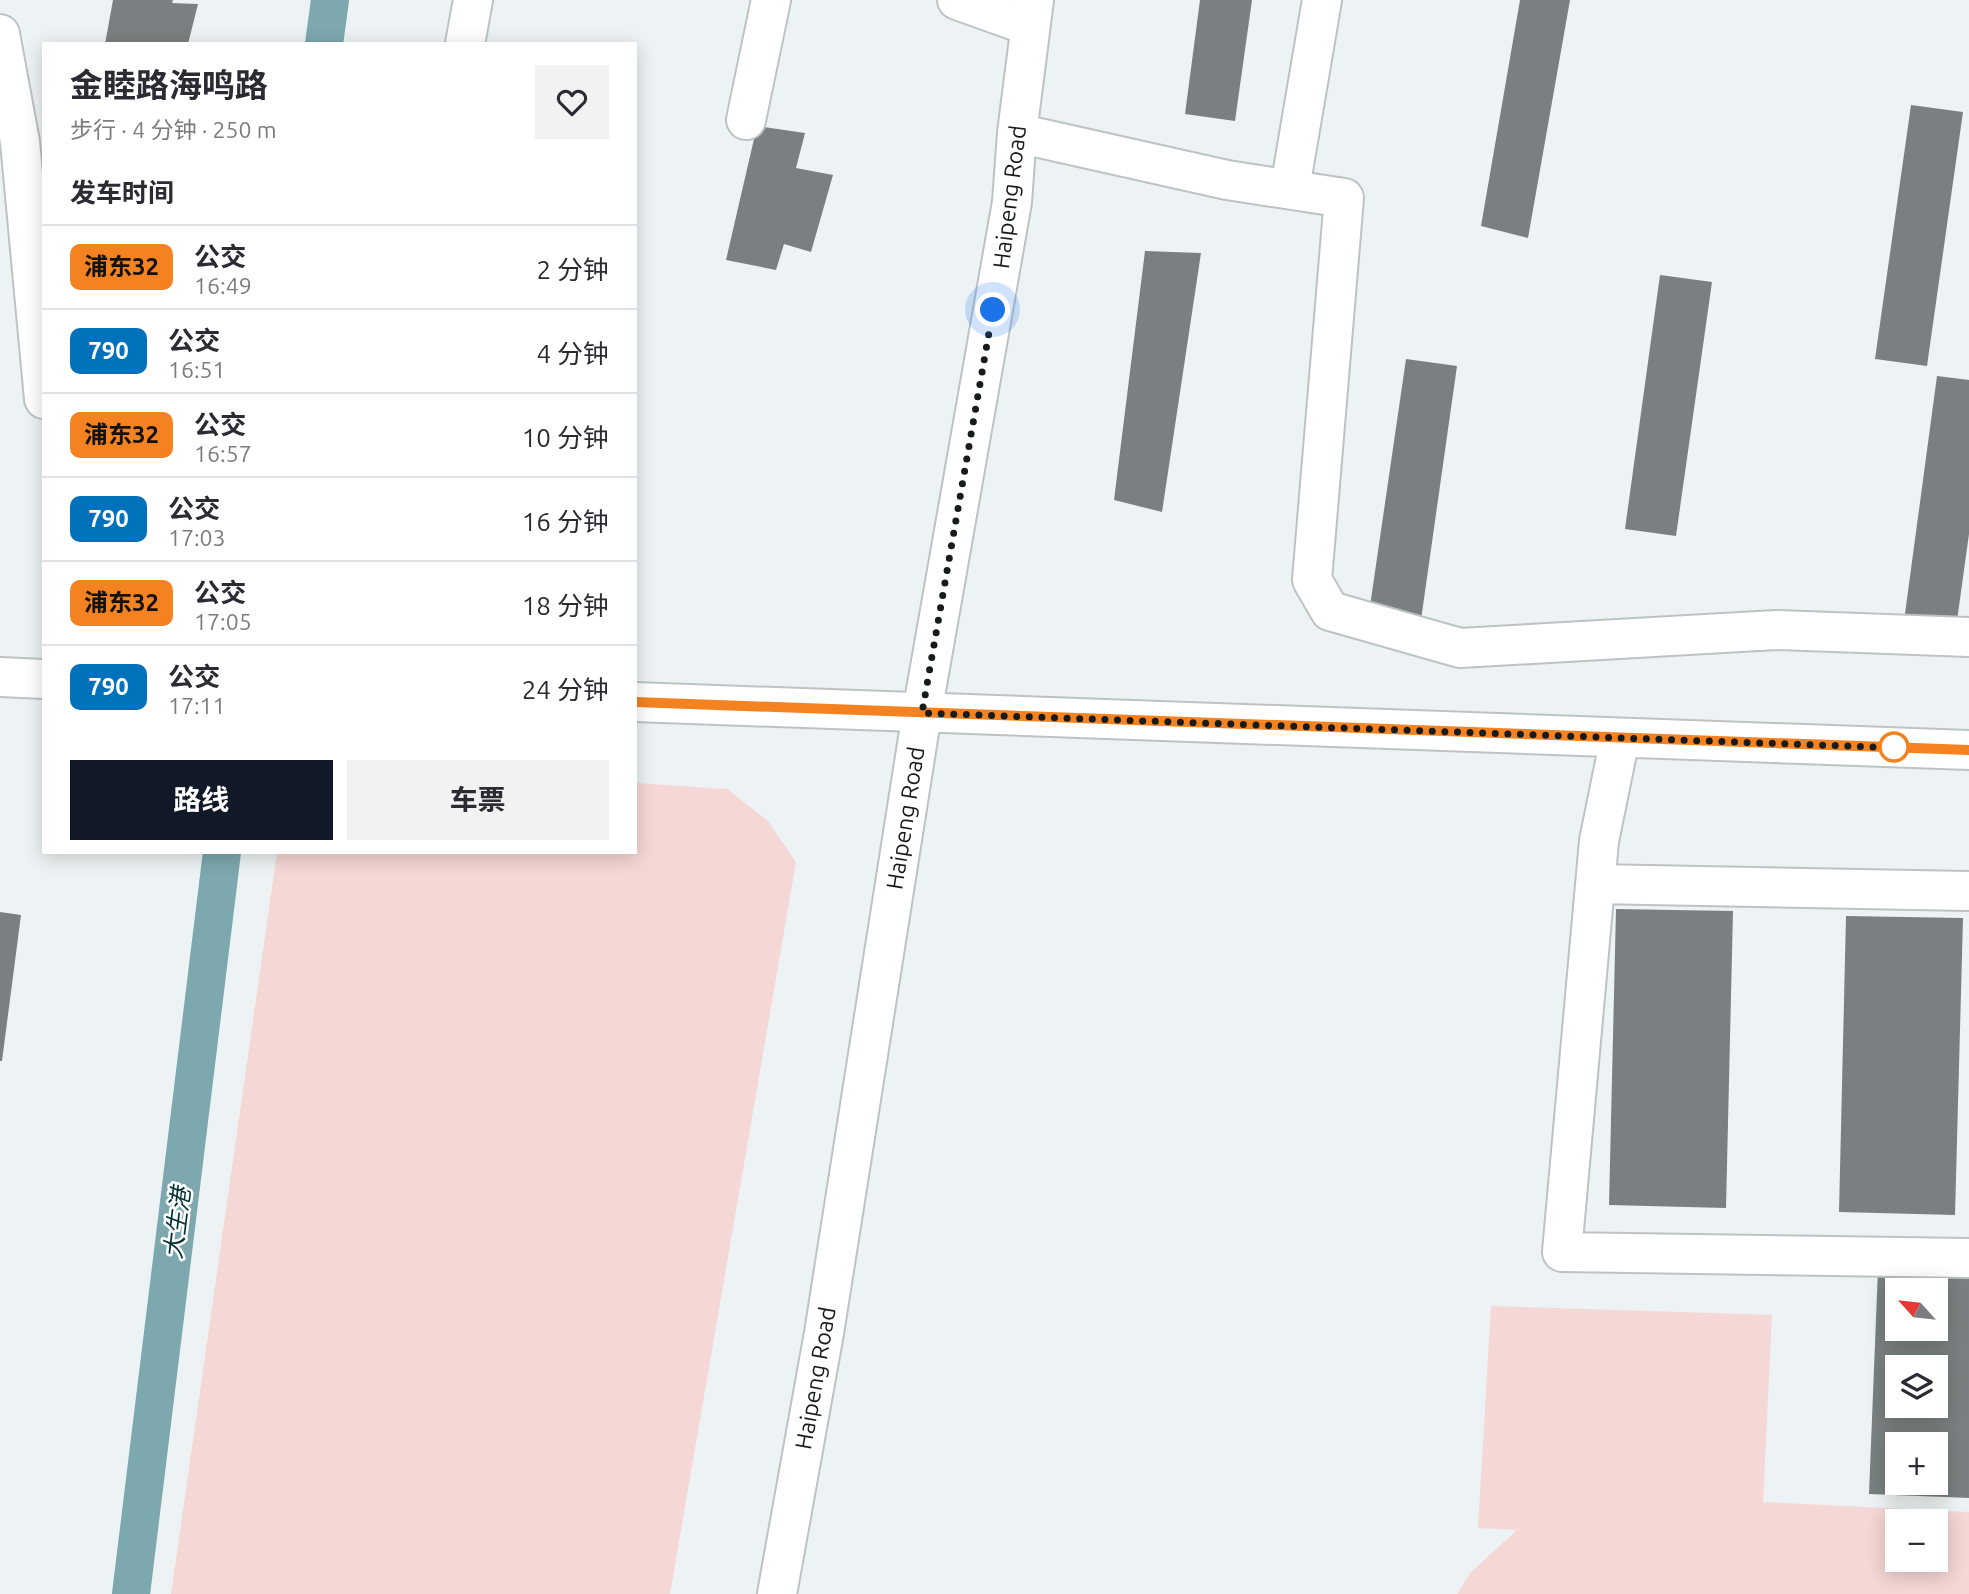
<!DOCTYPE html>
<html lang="zh">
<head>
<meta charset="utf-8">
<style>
  :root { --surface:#fff; --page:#f2f2f3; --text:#2b2b33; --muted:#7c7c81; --line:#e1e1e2; --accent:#111827 }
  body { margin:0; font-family:Ubuntu,"Noto Sans SC",sans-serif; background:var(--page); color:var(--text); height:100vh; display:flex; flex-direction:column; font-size:26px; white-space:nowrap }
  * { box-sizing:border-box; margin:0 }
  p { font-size:23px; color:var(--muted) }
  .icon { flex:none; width:38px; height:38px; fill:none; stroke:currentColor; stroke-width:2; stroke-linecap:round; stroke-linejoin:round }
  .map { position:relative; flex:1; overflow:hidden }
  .details { position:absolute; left:42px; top:42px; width:595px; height:812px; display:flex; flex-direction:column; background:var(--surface); border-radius:0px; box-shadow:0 4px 18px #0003 }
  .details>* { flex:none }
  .badge { padding:0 14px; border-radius:10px; font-size:24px; line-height:46px }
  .needle { width:46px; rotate:297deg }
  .controls { position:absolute; left:1885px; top:1278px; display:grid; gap:14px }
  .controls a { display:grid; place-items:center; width:63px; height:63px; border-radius:0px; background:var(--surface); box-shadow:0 4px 18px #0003; font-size:35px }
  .you { position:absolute; width:35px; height:35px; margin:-18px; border:5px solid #fff; border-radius:50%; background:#1a73e8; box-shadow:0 0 0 10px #1a73e833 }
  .map>.badge { position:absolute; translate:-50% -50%; box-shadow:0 0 0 4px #fff }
  h2 { padding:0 28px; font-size:26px; line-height:63px }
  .round { display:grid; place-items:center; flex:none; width:74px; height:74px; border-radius:0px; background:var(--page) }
  .summary { display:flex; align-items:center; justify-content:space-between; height:119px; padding:0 28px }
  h1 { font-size:33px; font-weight:700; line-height:52px }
  .button { display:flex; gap:14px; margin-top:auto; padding:14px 28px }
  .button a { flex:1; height:80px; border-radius:0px; background:var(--accent); color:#fff; font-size:28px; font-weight:700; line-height:80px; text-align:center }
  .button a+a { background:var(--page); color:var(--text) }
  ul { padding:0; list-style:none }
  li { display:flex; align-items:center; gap:21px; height:84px; padding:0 28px; border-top:2px solid var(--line) }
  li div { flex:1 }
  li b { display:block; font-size:26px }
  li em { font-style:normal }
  li .badge { min-width:77px; font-weight:700; text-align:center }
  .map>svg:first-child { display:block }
  .green { fill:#f5d7d5; fill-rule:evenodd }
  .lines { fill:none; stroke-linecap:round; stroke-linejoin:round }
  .canal { stroke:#7ca8ae; stroke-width:38 }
  .building { fill:#7a8081; fill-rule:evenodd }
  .minor-casing { stroke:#bdc3c4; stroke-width:42 }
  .minor { stroke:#fff; stroke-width:38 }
  .line-casing { stroke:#fff; stroke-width:16 }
  .line { stroke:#f58220; stroke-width:10 }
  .walk { stroke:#181b1b; stroke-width:7; stroke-dasharray:0 12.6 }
  .stop-dot { fill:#fff; stroke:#f58220; stroke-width:3.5 }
  .labels { text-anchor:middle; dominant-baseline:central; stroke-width:5; stroke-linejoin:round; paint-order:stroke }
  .street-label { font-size:23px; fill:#181b1b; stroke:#fff }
  .water-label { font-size:24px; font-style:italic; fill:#023135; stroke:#fff }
</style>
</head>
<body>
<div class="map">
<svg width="1969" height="1594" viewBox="0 0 1969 1594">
  <rect width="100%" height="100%" fill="#edf3f4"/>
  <path class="green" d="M 635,783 L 727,789 L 767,820 L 796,862 L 670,1594 L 171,1594 L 277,852 L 635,852 Z
    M 1491,1306 L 1772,1315 L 1763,1502 L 1969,1512 L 1969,1594 L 1457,1594 L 1471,1572 L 1517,1530 L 1478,1528 ZM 1897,1521 L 1936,1521 L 1936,1559 L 1897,1559 Z"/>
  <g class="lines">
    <path class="canal" d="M 324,44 L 330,0
      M 131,1594 L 222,852"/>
  </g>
  <path class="building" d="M 113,0 L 173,0 L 172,3 L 198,4 L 188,44 L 105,44 Z
    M 1200,0 L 1252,0 L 1235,121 L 1185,114 Z
    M 1520,0 L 1570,0 L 1528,238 L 1481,226 Z
    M 1911,105 L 1963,112 L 1927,366 L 1875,359 Z
    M 757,126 L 805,133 L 796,168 L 833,175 L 811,252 L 784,244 L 776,270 L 726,260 Z
    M 1145,251 L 1201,253 L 1162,512 L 1114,500 Z
    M 1660,275 L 1712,282 L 1676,536 L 1625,529 Z
    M 1406,359 L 1457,366 L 1421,620 L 1369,613 Z
    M 1937,376 L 1969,380 L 1969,534 L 1956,628 L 1904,621 Z
    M 1616,909 L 1733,911 L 1726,1208 L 1609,1205 Z
    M 0,912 L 21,915 L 2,1061 L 0,1061 Z
    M 1846,916 L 1963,918 L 1955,1215 L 1839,1212 Z
    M 1878,1269 L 1969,1273 L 1969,1498 L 1869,1494 ZM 1897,1290 L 1936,1290 L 1936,1328 L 1897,1328 ZM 1897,1367 L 1936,1367 L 1936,1405 L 1897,1405 ZM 1897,1444 L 1936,1444 L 1936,1482 L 1897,1482 Z"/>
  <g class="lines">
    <defs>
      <path id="minor" d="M 957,0 L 1030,26
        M 0,34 L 20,142 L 44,399
        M 465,44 L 473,0
        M 746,120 L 771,0
        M 1017,133 L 1227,180 L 1344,198 L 1312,580 L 1330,611 L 1460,648 L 1776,630 L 1969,637
        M 1290,188 L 1322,0
        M 0,677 L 44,679
        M 635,702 L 1969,750
        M 1620,738 L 1599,841 L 1562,1252 L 1969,1258
        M 1595,884 L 1969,891
        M 777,1594 L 824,1333 L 922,713 L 1012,202 L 1017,133 L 1034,0"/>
    </defs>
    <use href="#minor" class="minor-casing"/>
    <use href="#minor" class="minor"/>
  </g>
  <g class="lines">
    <defs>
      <path id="line" d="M 635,702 L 1969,750"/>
    </defs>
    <use href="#line" class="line-casing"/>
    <use href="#line" class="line"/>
    <path class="walk" d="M 993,310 L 922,713 L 1902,748 L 1894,747"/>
  </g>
  <circle class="stop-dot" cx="1894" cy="747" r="14"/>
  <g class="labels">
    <g class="street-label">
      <text transform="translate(1009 197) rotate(-83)">Haipeng Road</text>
      <text transform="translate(905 818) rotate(-81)">Haipeng Road</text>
      <text transform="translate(815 1378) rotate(-80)">Haipeng Road</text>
    </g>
    <g class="water-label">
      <text transform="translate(177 1223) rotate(-83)">大生港</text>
    </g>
  </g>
</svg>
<div class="controls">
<a><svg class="needle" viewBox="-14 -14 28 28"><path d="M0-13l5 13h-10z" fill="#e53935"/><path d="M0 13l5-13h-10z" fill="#7c7c81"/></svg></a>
<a><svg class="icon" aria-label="layers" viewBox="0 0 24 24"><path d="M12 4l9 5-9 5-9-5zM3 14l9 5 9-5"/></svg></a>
<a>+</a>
<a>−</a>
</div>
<div class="you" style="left:993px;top:310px"></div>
<section class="details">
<div class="summary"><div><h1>金睦路海鸣路</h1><p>步行 · 4 分钟 · 250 m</p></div><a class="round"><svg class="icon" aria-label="heart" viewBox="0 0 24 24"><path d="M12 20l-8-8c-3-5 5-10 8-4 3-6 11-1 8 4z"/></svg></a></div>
<h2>发车时间</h2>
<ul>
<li><span class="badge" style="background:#f58220;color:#111">浦东32</span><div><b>公交</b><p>16:49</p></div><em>2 分钟</em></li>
<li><span class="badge" style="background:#0072bc;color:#fff">790</span><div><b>公交</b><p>16:51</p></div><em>4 分钟</em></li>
<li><span class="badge" style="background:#f58220;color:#111">浦东32</span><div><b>公交</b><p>16:57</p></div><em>10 分钟</em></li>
<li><span class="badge" style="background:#0072bc;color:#fff">790</span><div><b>公交</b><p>17:03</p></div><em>16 分钟</em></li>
<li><span class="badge" style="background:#f58220;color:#111">浦东32</span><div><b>公交</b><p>17:05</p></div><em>18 分钟</em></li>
<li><span class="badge" style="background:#0072bc;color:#fff">790</span><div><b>公交</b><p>17:11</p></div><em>24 分钟</em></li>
</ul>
<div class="button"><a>路线</a><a>车票</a></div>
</section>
</div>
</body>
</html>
